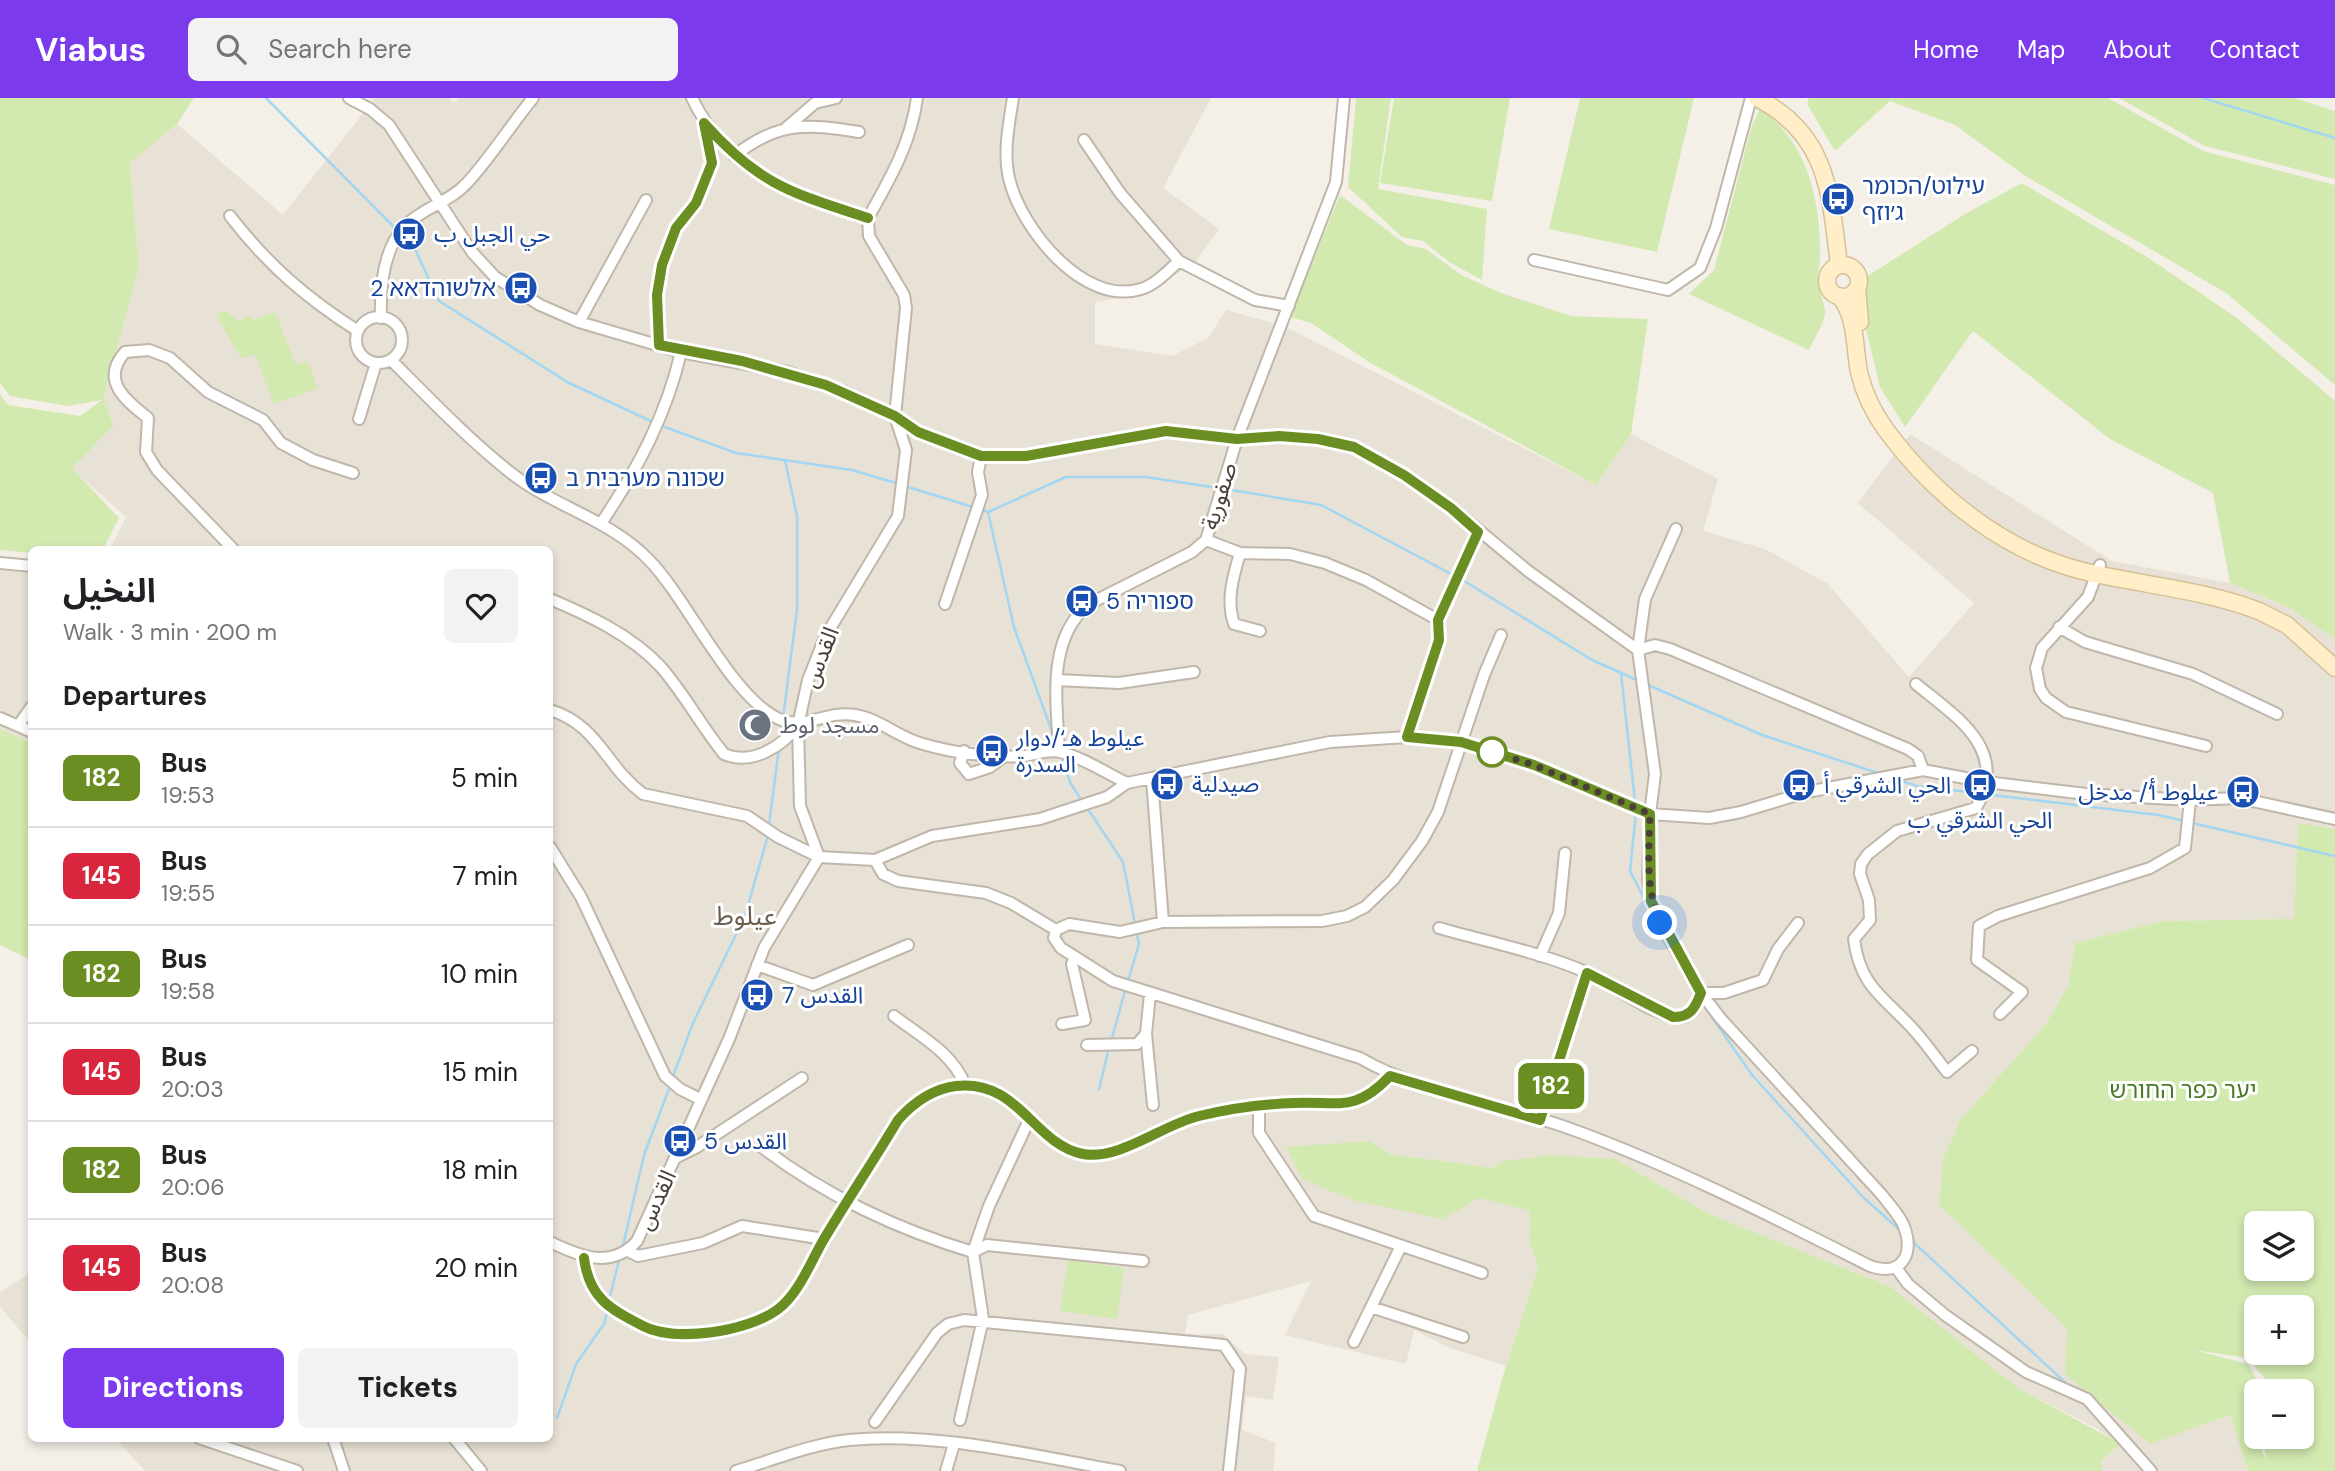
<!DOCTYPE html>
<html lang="en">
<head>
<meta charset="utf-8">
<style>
  :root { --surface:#fff; --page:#f2f2f2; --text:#202124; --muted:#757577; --line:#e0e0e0; --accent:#7c3aed }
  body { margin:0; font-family:"DM Sans","Noto Sans Arabic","Noto Sans Hebrew",sans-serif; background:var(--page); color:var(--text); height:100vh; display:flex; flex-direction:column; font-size:26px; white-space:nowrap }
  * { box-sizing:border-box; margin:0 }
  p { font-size:23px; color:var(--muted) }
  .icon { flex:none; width:38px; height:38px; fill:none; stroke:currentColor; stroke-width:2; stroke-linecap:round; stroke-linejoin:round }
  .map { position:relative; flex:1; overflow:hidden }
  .panel { position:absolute; left:28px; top:448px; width:525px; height:896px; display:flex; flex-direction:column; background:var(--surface); border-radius:10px; box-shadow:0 4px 10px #0003 }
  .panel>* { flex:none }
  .badge { padding:0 14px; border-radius:10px; font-size:24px; line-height:46px }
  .buttons { position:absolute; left:2244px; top:1113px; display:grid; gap:14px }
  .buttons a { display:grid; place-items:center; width:70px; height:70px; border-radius:10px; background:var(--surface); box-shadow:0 4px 10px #0003; font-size:35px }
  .you { position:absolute; width:35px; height:35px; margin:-18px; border:5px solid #fff; border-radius:50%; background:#1a73e8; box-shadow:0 0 0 10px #1a73e833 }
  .map>.badge { position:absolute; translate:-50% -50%; box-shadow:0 0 0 4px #fff }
  h2 { padding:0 35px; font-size:26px; line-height:63px }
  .round { display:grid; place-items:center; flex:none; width:74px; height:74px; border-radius:10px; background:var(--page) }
  .summary { display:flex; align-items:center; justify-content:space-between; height:119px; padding:0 35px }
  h1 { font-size:33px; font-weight:700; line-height:52px }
  .cta { display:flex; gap:14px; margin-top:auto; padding:14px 35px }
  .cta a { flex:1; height:80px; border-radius:10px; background:var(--accent); color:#fff; font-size:28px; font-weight:700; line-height:80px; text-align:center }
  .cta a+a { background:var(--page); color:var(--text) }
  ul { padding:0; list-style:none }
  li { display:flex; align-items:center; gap:21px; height:98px; padding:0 35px; border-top:2px solid var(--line) }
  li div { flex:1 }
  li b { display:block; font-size:26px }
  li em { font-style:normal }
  li .badge { min-width:77px; font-weight:700; text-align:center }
  header { display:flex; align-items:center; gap:42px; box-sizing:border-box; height:98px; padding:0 35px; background:var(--accent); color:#fff }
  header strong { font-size:33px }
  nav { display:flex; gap:38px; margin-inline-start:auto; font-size:24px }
  .search { width:490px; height:63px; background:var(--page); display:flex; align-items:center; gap:18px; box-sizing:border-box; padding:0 24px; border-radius:10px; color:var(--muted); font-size:26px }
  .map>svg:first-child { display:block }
  .residential { fill:#e8e1d5 }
  .green { fill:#d2e9b0; fill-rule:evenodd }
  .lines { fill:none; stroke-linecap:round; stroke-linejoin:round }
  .stream { stroke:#a3d6f2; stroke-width:2.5 }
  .street-casing { stroke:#c0b7aa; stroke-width:14 }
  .secondary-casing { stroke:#d5c197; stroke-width:19 }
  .street { stroke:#fff; stroke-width:10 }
  .secondary { stroke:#ffeec7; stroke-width:16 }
  .line-casing { stroke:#fff; stroke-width:16 }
  .line { stroke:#6b8e23; stroke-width:10 }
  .walk { stroke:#484036; stroke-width:7; stroke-dasharray:0 12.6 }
  .stop-dot { fill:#fff; stroke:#6b8e23; stroke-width:3.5 }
  .labels { text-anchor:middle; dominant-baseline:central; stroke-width:6; stroke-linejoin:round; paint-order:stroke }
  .transit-label { font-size:23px; fill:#164399; stroke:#fff; text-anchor:start }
  .street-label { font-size:23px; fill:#484036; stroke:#fff }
  .worship-label { font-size:23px; fill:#5b616d; stroke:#fff; text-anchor:start }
  .park-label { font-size:23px; fill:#4c7b28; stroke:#fff }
  .quarter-label { font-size:26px; fill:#6b5d4d; stroke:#fff }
</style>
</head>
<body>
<header>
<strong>Viabus</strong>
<div class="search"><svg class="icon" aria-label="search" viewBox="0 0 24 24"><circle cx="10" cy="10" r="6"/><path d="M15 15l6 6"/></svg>Search here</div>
<nav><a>Home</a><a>Map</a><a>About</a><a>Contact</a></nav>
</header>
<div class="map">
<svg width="2335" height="1373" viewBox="0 0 2335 1373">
  <rect width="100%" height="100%" fill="#f4f0e8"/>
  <path class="residential" d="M 375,0 L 449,0 L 454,5 L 459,0 L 1211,0 L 1163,90 L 1219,131 L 1196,163 L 1148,195 L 1095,204 L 1095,246 L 1172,258 L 1208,240 L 1226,212 L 1284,228 L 1596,387 L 1631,336 L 1718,381 L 1703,433 L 1765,451 L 1828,486 L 1909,579 L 1974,505 L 1858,405 L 1910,336 L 2112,463 L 2230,485 L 2288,509 L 2329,534 L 2335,541 L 2335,731 L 2298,726 L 2294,821 L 2163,823 L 2075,845 L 2068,888 L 2046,926 L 1960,1022 L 1943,1061 L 1939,1107 L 2067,1230 L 2150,1346 L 2230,1317 L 2248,1373 L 2102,1373 L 2101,1363 L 2121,1347 L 2096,1330 L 2018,1290 L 1891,1189 L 1709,1116 L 1615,1061 L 1493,1070 L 1390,1056 L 1369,1043 L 1286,1050 L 1443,1121 L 1479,1100 L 1530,1113 L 1529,1143 L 1538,1169 L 1506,1268 L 1450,1250 L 1414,1232 L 1406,1266 L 1285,1237 L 1311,1183 L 1188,1217 L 1185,1236 L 1223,1236 L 1245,1256 L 1279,1259 L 1273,1302 L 1246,1298 L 1242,1332 L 1276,1345 L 1273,1373 L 145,1373 L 116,1341 L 550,1340 L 550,452 L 110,451 L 126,419 L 71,370 L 114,326 L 103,301 L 139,170 L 130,64 L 177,26 L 283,117 Z
    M 0,458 L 31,461 L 31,645 L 0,631 Z
    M 31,1175 L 31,1245 L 0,1209 L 0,1194 Z"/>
  <path class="green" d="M 0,0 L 194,0 L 177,26 L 130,65 L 139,170 L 103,301 L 114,327 L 72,370 L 119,420 L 103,451 L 32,452 L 31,455 L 0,452 L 0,296 L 8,307 L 80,318 L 102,302 L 67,308 L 10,298 L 0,285 Z
    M 1356,0 L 1391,0 L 1378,91 L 1487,111 L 1482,182 L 1449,164 L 1423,143 L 1402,139 L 1348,89 Z
    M 1394,0 L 1510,0 L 1492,103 L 1380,85 Z
    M 1580,0 L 1694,0 L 1657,154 L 1549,131 Z
    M 1809,0 L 2108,0 L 2203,53 L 2335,87 L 2335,287 L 2226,195 L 2027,79 L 1955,27 L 1890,3 L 1835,53 L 1807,6 Z
    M 2119,0 L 2295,0 L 2335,13 L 2335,81 L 2205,48 Z
    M 1760,11 C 1808,43 1821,104 1820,159 C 1820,166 1818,173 1818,181 C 1818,192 1823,201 1825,212 C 1826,223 1814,241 1809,252 L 1689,196 L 1714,172 L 1752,27 Z
    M 2022,85 L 2147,159 L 2237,220 L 2335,303 L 2335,541 L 2288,509 L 2230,485 L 2213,395 L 2110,341 L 1973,233 L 1905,329 L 1880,289 L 1855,186 L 1965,116 Z
    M 1340,97 L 1407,147 L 1426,151 L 1461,177 L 1501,195 L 1571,218 L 1648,221 L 1631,336 L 1596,387 L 1369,264 L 1311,225 L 1290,219 Z
    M 224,212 L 238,223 L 250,218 L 253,222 L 275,214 L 296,267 L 307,263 L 318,290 L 274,306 L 255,257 L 241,260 L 216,218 Z
    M 0,631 L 31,645 L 31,862 L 0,847 Z
    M 2298,725 L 2335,731 L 2335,1373 L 2248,1373 L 2230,1317 L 2150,1346 L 2065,1276 L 2067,1230 L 1939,1107 L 1943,1061 L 1960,1022 L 2046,926 L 2068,888 L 2075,845 L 2163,823 L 2294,821 ZM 2256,1125 L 2301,1125 L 2301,1171 L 2256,1171 ZM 2256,1209 L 2301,1209 L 2301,1255 L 2256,1255 ZM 2194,1252 L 2248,1260 L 2275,1293 L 2301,1293 L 2301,1339 L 2264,1339 L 2266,1362 L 2256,1339 L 2256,1293 L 2263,1293 L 2248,1266 Z
    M 1370,1043 L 1390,1056 L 1493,1070 L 1503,1063 L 1551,1057 L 1615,1061 L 1709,1116 L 1891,1189 L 2018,1290 L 2121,1346 L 2101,1363 L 2102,1373 L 1477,1373 L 1502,1281 L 1538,1169 L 1529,1143 L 1530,1113 L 1479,1100 L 1443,1121 L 1355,1103 L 1302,1081 L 1286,1049 Z
    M 1068,1162 L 1124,1170 L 1117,1221 L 1060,1213 Z"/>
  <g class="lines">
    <path class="stream" d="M 266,0 L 397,132
      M 2203,0 L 2335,40
      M 401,137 L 415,151 L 439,203 L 569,285 L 655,325
      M 662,328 L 736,355 L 852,372 L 899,386
      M 905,388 L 976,410
      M 1225,391 L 1321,407 L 1455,478
      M 982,412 L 988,414 L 1066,379 L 1146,379 L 1218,390
      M 988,414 L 1014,529 L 1054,639
      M 1461,481 L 1592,562 L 1637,582
      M 1621,575 L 1635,704
      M 1646,586 L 1762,637 L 1878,675
      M 783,620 L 797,512 L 797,418 L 785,362
      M 780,640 L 782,626
      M 1061,658 L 1071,686 L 1082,703
      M 1898,682 L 1917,688 L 1977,695
      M 1984,696 L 2158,717 L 2185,723
      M 1086,708 L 1123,764 L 1135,826
      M 1636,714 L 1630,773 L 1648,808
      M 2192,725 L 2335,758
      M 769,727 L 779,650
      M 1673,857 L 1694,894
      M 1128,883 L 1139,846 L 1136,832
      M 1702,905 L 1752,977 L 1863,1099 L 1902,1134
      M 1111,944 L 1126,889
      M 672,981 L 693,925 L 745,818 L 768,737
      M 1099,991 L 1109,950
      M 1912,1143 L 2069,1288
      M 622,1152 L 644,1057 L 670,988
      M 609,1203 L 620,1158
      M 557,1320 L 576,1266 L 604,1226 L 608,1210"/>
    <defs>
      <path id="street" d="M 349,0 L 370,11 L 389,27 L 472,154 L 495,179 L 540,207 L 579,224 L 681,254 L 788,274 L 845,294 L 895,318 L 918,334 L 981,358 L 1025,358 L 1166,333 L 1237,341 L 1279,338 L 1318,341 L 1354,349 L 1404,377 L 1452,410 L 1528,473 L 1638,552 L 1655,547 L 1670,551 L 1908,651 L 1918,658 L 1923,672
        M 692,0 C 729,77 792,95 868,120
        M 1013,0 C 1009,25 1003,55 1009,80 C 1020,129 1083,209 1141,191 C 1155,187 1168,173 1179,163
        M 786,30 L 815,5 L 836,0
        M 1084,42 L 1120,95 L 1179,163 L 1255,202 L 1289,208
        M 734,58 C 777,24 806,25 859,34
        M 230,118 C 268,167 306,200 358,233
        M 1534,162 L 1668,192 L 1700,170 L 1716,130 L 1751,0
        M356 242a23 23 0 1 1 46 0a23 23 0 1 1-46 0Z
        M 381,220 C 380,190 383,151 405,128 C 422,110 450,104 467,85 C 491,59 510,28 533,0
        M 579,224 L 646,102
        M 659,247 L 657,197 L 662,167 L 676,130 L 697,105 L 712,65 L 704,25
        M 391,262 C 429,300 468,341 511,375 C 554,409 610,421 649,462 C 688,502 731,599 779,621 C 806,633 825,612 855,617 C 880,621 899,640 923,646 C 953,655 992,660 1023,658 C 1034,657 1049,651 1060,654 C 1082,659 1106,675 1127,685
        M 359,321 L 376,265
        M 602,424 C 638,370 666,318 681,254
        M 1206,442 L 1240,455 L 1290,456 L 1325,465 L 1366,482 L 1438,522 L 1439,542 L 1407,639
        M 234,452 L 157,372 L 146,354 L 148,320 C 125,302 100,282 125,254 L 149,252 L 170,260 L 208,294 L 263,322 L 281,345 L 313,362 L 353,375
        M 1240,455 C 1233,479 1226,502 1234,526 L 1260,533
        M 0,465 L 32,468
        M 2100,467 L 2088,499 L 2042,550 L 2036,570 L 2040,591 L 2046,600 L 2066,614 L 2206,648
        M 550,501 C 588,517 631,537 660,568 C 684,595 701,628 724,656 C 751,668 782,649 798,627
        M 945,506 L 982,397 L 978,374 L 981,358
        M 1438,522 L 1478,434
        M 2059,529 L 2085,544 L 2193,576 L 2277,616
        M 1057,582 L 1119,585 L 1194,574
        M 1916,586 C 1956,619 2010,651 1976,710 L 1897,733 L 1868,756 L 1861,766 L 1860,776 L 1869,802 L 1870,822 L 1854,841 C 1860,889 1884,899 1913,931 C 1925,944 1936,960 1947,974 L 1972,953
        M 550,612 C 599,627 605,668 643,696 L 747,718 L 778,739 L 819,759 L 875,762 L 932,738 L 1040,721 L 1107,699 L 1127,685 L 1330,644 L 1407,639 L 1461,644 L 1534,667 L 1650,716 L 1709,720 L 1741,714 L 1807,694 L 1923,672 L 1986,684 L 2086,696 L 2190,702 L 2239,700 L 2335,721
        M 0,620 L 32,634
        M 18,628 L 32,608
        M 964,653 L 960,665 L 969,676 L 990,669 L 1006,657
        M 1059,653 C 1057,604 1046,541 1089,506 L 1192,454 L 1206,442 L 1237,341 L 1336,84 L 1344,0
        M 1152,681 L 1163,824
        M 550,749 L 581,799 L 665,978 L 680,991 L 700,1001
        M 875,762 L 883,776 L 898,783 L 986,795 L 1011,805 L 1056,832 L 1069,826 L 1120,834 L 1163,824 L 1322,823 L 1347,818 L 1365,809 L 1393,782 L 1422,743 L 1438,714 L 1484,577 L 1501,537
        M 1439,830 C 1488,844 1539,854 1586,874 C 1618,888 1648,918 1684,919 L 1694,912 L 1701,895 L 1724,895 L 1763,882 L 1778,851 L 1798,825
        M 1056,832 L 1054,840 L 1061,850 L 1113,883 L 1360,960 C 1426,998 1500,1005 1571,1031 C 1673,1068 1773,1119 1870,1168 C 1904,1180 1916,1153 1902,1124 C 1897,1115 1889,1106 1882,1097 L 1721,921 L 1701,895 L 1660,825 L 1651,803 L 1648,781 L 1650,716 L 1655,676 L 1638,552 L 1645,501 L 1676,431
        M 1540,858 L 1559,815 L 1565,755
        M 757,867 L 813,887 L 908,847
        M 1150,896 L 1146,936 L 1153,1007
        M 2000,916 L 2022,894 L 1977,862 L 1979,828 L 1998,818 L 2150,770 L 2185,750 L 2190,702
        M 894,918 C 920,938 953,955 965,987
        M 1062,926 L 1085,922 L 1072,866 L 1075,860
        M 1087,947 L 1137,946 L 1146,936
        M 1259,1009 L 1259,1035 L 1314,1118 L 1482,1175
        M 1540,1022 L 1587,875
        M 763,1050 C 824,1097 899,1132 973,1154 L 987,1147 L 1143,1163
        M 675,1060 L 697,1049 L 802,980
        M 550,1144 C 579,1158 611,1172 637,1143 L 729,941 L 764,850 L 819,759 L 800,708 L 798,627 L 808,582 L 825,539 L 898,418 L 906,352 L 895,318 L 906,210 L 904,197 L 869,138 L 868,120 C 890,81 911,45 917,0
        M 628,1153 L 638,1158 L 703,1145 L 742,1128 L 824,1141
        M 584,1160 C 589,1200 610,1211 643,1228 C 676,1245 748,1233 777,1212 C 799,1196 811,1163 824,1141 C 848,1101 874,1062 898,1022 C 914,1004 931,992 956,988 C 1018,980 1033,1046 1084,1056 C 1119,1063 1164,1026 1199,1018 C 1228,1011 1263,1006 1294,1005 C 1339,1004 1355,1015 1390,978
        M 1897,1171 L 1908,1186 L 1945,1217 L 2026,1274 L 2087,1301 L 2151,1373
        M 1371,1209 L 1463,1239
        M 1354,1244 L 1401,1148
        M 960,1322 L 983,1221 L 973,1154 L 989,1108 L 1029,1022
        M 875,1324 L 937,1235 L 948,1226 L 964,1222 L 1224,1247 L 1240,1271 L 1229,1373
        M 199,1340 L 297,1373
        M 333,1340 L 344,1373
        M 454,1340 L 481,1373
        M 736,1373 C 773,1362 811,1346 849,1342 C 935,1333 1035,1358 1120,1373
        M 946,1373 L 954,1346"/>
      <path id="secondary" d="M 1757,0 C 1829,37 1830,96 1839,167
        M1827 183a16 16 0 1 1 32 0a16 16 0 1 1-32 0Z
        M 1857,190 L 1860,224
        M 1839,198 C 1857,218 1854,249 1859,274 C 1864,296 1873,314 1886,332 C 1935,398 2005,455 2087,474 C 2143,487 2204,492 2259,513 L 2287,527 L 2335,570"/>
    </defs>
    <use href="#street" class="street-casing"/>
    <use href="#secondary" class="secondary-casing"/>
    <use href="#street" class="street"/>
    <use href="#secondary" class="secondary"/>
  </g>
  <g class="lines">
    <defs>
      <path id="line" d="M 584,1160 C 589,1200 610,1211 643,1228 C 676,1245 748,1233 777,1212 C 799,1196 811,1163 824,1141 C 848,1101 874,1062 898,1022 C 914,1004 932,991 956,988 C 1019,981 1033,1046 1083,1056 C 1119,1063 1164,1026 1199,1018 C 1228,1011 1263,1006 1294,1005 C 1339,1003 1355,1015 1390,978 L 1540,1022 L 1587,875 L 1673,919 C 1691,919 1695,910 1701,895 L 1651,803 L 1650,716 L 1534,667 L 1461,644 L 1407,639 L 1439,542 L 1438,522 L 1478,434 L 1451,410 L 1404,377 L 1354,349 L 1318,341 L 1279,338 L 1237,341 L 1166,333 L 1026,358 L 981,358 L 918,334 L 895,318 L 826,287 L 742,263 L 659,247 L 657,197 L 662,167 L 676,130 L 696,105 L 712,65 L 704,25 C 759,87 792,95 868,120"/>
    </defs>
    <use href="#line" class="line-casing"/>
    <use href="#line" class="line"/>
    <path class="walk" d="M 1492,654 L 1486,652 L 1534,667 L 1650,716 C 1649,754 1645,789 1660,825"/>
  </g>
  <defs>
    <symbol id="bus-disc" viewBox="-11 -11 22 22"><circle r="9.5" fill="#1a4fb4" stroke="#fff"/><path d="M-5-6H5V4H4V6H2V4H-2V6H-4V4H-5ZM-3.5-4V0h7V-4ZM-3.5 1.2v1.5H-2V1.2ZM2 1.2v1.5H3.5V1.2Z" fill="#fff"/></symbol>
    <symbol id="mosque-disc" viewBox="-11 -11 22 22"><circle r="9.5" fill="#6b7280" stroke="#fff"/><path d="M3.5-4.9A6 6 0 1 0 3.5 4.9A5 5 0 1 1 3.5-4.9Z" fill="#fff"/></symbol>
  </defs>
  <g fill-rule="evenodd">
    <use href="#bus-disc" x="1819" y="82" width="38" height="38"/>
    <use href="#bus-disc" x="390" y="117" width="38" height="38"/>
    <use href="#bus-disc" x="502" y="171" width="38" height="38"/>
    <use href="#bus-disc" x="522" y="361" width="38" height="38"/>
    <use href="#bus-disc" x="1063" y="484" width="38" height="38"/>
    <use href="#mosque-disc" x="736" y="608" width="38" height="38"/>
    <use href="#bus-disc" x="973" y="634" width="38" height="38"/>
    <use href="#bus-disc" x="1148" y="667" width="38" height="38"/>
    <use href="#bus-disc" x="1780" y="668" width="38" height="38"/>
    <use href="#bus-disc" x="1961" y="668" width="38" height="38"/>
    <use href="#bus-disc" x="2224" y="675" width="38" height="38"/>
    <use href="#bus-disc" x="738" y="878" width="38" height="38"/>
    <use href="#bus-disc" x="661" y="1024" width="38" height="38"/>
  </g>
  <circle class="stop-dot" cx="1492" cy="654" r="14"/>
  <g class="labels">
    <g class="transit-label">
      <text x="1862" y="88">עילוט/הכומר<tspan x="1862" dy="26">ג׳וזף</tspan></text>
      <text x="434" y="136">حي الجبل ب</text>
      <text x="496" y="190" text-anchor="end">אלשוהדאא 2</text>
      <text x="566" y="380">שכונה מערבית ב</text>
      <text x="1106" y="503">ספוריה 5</text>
      <text x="1016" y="640">عيلوط هـ‘/دوار<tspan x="1016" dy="26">السدرة</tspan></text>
      <text x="1192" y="686">صيدلية</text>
      <text x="1824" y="687">الحي الشرقي أ</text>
      <text x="2218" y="694" text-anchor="end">عيلوط أ‘/ مدخل</text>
      <text x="1980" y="722" text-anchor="middle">الحي الشرقي ب</text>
      <text x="782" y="897">القدس 7</text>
      <text x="704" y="1043">القدس 5</text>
    </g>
    <g class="street-label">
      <text transform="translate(1219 398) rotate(-73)">صفورية</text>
      <text transform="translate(820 559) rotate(-68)">القدس</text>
      <text transform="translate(656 1102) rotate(-65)">القدس</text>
    </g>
    <g class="worship-label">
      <text x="780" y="627">مسجد لوط</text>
    </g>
    <g class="park-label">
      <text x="2183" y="992">יער כפר החורש</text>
    </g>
    <g class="quarter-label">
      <text x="745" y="818">عيلوط</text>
    </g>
  </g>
</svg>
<div class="buttons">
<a><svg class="icon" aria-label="layers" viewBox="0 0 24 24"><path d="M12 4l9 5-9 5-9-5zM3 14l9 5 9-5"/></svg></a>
<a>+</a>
<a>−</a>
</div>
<div class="you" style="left:1660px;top:825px"></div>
<b class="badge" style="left:1551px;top:988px;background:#6b8e23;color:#fff">182</b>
<section class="panel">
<div class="summary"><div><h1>النخيل</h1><p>Walk · 3 min · 200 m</p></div><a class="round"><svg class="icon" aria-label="heart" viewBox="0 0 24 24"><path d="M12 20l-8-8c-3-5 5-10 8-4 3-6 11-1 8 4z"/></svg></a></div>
<h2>Departures</h2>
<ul>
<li><span class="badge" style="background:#6b8e23;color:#fff">182</span><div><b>Bus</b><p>19:53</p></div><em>5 min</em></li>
<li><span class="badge" style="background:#d7263d;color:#fff">145</span><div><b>Bus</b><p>19:55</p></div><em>7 min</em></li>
<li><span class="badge" style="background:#6b8e23;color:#fff">182</span><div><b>Bus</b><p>19:58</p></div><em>10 min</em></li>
<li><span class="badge" style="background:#d7263d;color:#fff">145</span><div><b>Bus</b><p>20:03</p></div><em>15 min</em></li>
<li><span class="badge" style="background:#6b8e23;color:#fff">182</span><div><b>Bus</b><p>20:06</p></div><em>18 min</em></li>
<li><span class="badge" style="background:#d7263d;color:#fff">145</span><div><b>Bus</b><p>20:08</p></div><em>20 min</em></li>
</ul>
<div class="cta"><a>Directions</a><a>Tickets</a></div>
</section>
</div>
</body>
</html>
